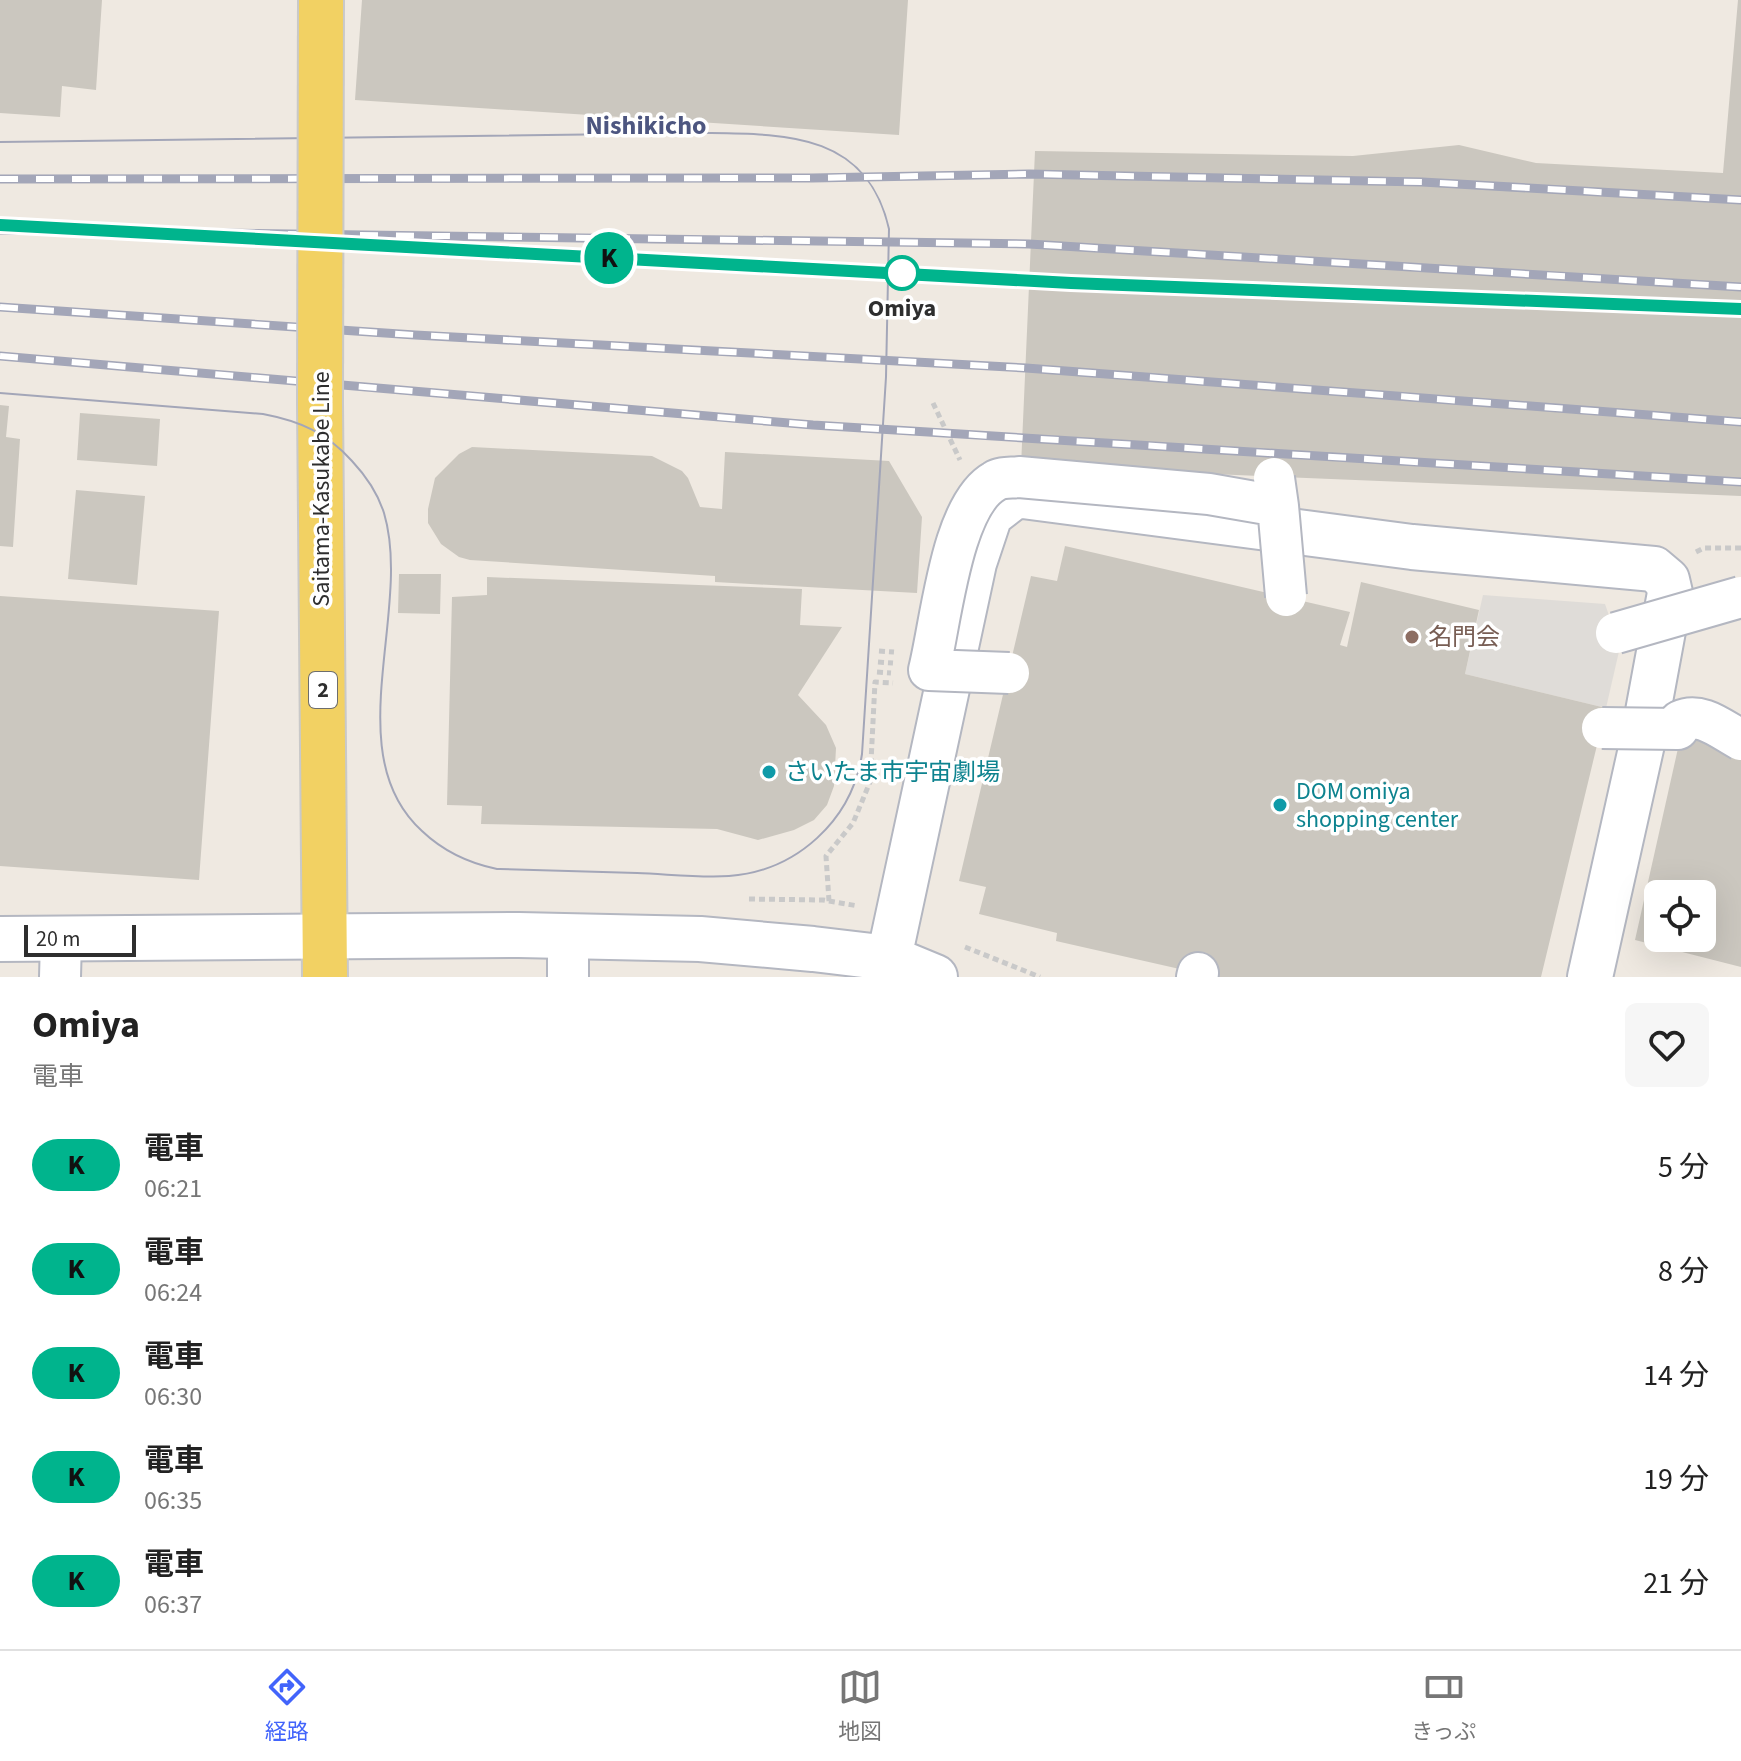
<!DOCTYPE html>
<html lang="ja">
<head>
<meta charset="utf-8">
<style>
  :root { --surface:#fff; --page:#f6f6f6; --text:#222; --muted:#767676; --line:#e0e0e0; --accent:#4264fb }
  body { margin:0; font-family:"Source Sans 3","Noto Sans JP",sans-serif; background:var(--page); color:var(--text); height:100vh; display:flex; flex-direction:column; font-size:30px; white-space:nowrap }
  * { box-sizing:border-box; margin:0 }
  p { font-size:26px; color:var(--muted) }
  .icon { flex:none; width:44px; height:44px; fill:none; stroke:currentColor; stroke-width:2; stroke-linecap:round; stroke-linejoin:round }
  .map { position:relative; height:977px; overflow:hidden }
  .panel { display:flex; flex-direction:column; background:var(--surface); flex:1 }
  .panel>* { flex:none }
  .badge { padding:0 16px; border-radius:26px; font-size:28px; line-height:52px }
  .fabs { position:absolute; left:1644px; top:880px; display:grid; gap:16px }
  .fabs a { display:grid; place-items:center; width:72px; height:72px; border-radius:12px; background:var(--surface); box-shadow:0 8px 32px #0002; font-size:40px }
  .scale { position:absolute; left:24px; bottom:20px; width:112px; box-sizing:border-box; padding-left:8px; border:4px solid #2e2e2e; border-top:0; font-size:22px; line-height:28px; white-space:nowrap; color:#2e2e2e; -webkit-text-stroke:6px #fff; paint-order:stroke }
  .map>.badge { position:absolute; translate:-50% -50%; box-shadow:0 0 0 4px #fff }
  .round { display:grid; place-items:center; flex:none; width:84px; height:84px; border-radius:12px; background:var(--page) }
  .overview { display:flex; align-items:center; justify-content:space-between; height:136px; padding:0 32px }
  h1 { font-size:38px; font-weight:700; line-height:60px }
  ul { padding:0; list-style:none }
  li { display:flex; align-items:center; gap:24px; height:104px; padding:0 32px }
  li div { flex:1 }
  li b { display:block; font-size:30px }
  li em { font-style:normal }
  li .badge { min-width:88px; font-weight:700; text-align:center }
  .tabs { display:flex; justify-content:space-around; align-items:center; height:112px; border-top:2px solid var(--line); background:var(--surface); font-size:22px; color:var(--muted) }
  .tabs a { display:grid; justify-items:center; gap:4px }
  .tabs .selected { color:var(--accent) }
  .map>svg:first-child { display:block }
  .plaza { fill:#dfdcd8 }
  .building { fill:#cbc7bf; fill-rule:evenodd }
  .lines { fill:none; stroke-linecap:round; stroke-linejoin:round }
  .street-casing { stroke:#b4b7c1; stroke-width:44 }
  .secondary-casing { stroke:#b4b7c1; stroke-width:48 }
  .primary-casing { stroke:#c9c9c9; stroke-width:48 }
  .path { stroke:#c9c9c9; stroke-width:5; stroke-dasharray:6 4; stroke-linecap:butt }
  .street { stroke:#fff; stroke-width:40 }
  .secondary { stroke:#fff; stroke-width:44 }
  .primary { stroke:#f2d163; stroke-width:44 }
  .tram { stroke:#a3a6b8; stroke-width:2 }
  .rail-casing { stroke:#a3a6b8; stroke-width:9 }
  .rail { stroke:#fff; stroke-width:6; stroke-dasharray:18; stroke-linecap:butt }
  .street-bridge-casing { stroke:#b4b7c1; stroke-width:44; stroke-linecap:butt }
  .primary-bridge-casing { stroke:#c9c9c9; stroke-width:48; stroke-linecap:butt }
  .street-bridge { stroke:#fff; stroke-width:40 }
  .primary-bridge { stroke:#f2d163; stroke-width:44 }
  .line-casing { stroke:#fff; stroke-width:18 }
  .line { stroke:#00b48d; stroke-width:12 }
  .stop-dot { fill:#fff; stroke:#00b48d; stroke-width:4 }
  .education-dot { fill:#8d6e63; stroke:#fff; stroke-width:3 }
  .culture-dot { fill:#0f9aa8; stroke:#fff; stroke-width:3 }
  .labels { text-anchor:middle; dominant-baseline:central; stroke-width:7; stroke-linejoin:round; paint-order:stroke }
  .shield { fill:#fff; stroke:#6d6d6d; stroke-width:2 }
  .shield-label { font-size:22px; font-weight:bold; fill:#2e2e2e }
  .stop-label { font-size:24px; font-weight:bold; fill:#2e2e2e; stroke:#fff }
  .street-label { font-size:24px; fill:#2e2e2e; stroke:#fff }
  .education-label { font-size:24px; fill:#785e54; stroke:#fff; text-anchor:start }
  .culture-label { font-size:24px; fill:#0d838f; stroke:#fff; text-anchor:start }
  .neighbourhood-label { font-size:26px; font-weight:bold; fill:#4d5680; stroke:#fff }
</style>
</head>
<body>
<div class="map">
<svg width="1741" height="977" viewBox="0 0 1741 977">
  <rect width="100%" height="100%" fill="#efe9e1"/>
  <path class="plaza" d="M 1483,595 L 1605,604 L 1620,647 L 1606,708 L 1465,674 Z"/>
  <path class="building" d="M 0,0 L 102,0 L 96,90 L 62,86 L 60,117 L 0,113 Z
    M 362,0 L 908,0 L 899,135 L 355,100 Z
    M 1738,0 L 1741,0 L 1741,496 L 1021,466 L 1035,151 L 1353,156 L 1459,145 L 1536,163 L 1723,173 Z
    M 0,405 L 9,406 L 6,437 L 20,439 L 13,547 L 0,546 Z
    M 80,413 L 160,419 L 157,466 L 77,460 Z
    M 472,447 L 652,456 L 682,471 L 688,478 L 700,507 L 722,509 L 725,452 L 889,461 L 922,517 L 917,593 L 715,582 L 715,576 L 470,560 L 459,557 L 441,544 L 428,523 L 428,509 L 435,478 L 459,454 Z
    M 76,490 L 145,496 L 137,585 L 68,579 Z
    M 1065,546 L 1350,612 L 1340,645 L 1347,647 L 1361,582 L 1479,610 L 1465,674 L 1606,708 L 1541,977 L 1215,977 L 1056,941 L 1057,933 L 979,914 L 986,887 L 959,881 L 1031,576 L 1057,581 Z
    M 399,574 L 441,574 L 440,614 L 398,613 Z
    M 487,577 L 802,589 L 800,625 L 842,627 L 798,695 L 826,725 L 836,748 L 834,786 L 827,805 L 814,820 L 794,830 L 758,840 L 717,829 L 481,824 L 482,806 L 447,805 L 452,597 L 487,595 Z
    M 0,596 L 219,611 L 199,880 L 0,866 Z
    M 1683,726 L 1741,749 L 1741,967 L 1635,940 ZM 1658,894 L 1702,894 L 1702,938 L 1658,938 Z"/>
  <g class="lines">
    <defs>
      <path id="street" d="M 60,977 L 61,940
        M 568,977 L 568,937
        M 1197,977 L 1198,973"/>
      <path id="secondary" d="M 0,939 L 519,935 L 700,939 L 813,949 L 889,958 L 935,977
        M 889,958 L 974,563 L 990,515 L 1016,495 L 1412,547 L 1654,569 L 1667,580 L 1670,593 L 1642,744 L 1590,977"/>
      <path id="primary" d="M 320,403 L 325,977"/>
    </defs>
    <use href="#street" class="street-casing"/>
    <use href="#secondary" class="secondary-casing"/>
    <use href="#primary" class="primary-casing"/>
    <path class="path" d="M 933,403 L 960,460
      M 1696,552 L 1704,548 L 1741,548
      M 879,651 L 894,652
      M 878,662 L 893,663
      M 877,672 L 891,673
      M 749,899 L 823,900 L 858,906
      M 829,901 L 826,856 L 853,823 L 870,782 L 875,682 L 893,683
      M 965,947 L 1040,977"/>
    <use href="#street" class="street"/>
    <use href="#secondary" class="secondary"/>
    <use href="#primary" class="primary"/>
    <path class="tram" d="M 0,142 L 704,133 C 785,134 867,132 889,229 L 886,377 L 862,754 C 852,820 797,871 729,876 C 699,878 667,874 637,873 C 591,872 544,870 497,869 C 468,863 443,851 422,831 C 337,754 413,610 384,513 C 378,494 366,476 352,461 C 327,433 300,421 263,414 L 0,393"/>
    <defs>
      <path id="rail" d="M 0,179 L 812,178 L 1029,174 L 1422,182 L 1741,200
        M 0,230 L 1029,244 L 1741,287
        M 0,307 L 415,335 L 1026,368 L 1741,422
        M 0,356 L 813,425 L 1741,482"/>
    </defs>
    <use href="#rail" class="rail-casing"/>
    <use href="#rail" class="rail"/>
    <defs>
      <path id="street-bridge" d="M 1278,506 L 1286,596
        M 1616,633 L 1741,597
        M 1009,673 L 929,670 C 941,623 951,505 995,481 C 1001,477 1011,478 1019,477 L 1209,494 L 1278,506 L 1274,478
        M 1602,728 L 1678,729 L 1680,721 C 1701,711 1722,730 1741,740"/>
      <path id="primary-bridge" d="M 320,403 L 321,0"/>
    </defs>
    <use href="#street-bridge" class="street-bridge-casing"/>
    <use href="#primary-bridge" class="primary-bridge-casing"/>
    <use href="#street-bridge" class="street-bridge"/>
    <use href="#primary-bridge" class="primary-bridge"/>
  </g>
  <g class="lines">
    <defs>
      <path id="line" d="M 0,225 L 1071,283 L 1741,309"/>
    </defs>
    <use href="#line" class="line-casing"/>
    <use href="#line" class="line"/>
  </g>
  <circle class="stop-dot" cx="902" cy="273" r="16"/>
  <circle class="education-dot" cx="1412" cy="637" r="8"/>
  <g class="culture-dot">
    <circle cx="769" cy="772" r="8"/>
    <circle cx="1280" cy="805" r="8"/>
  </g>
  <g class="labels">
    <rect class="shield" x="309" y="672" width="28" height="36" rx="6"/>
    <g class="shield-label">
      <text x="323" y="690">2</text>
    </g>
    <g class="stop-label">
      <text x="902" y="308">Omiya</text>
    </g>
    <g class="street-label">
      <text transform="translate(321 489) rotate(-90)">Saitama-Kasukabe Line</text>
    </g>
    <g class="education-label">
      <text x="1428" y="637">名門会</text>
    </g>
    <g class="culture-label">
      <text x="785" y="772">さいたま市宇宙劇場</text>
      <text x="1296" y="791">DOM omiya<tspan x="1296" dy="28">shopping center</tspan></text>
    </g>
    <g class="neighbourhood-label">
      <text x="646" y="125">Nishikicho</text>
    </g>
  </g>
</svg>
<div class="fabs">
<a><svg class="icon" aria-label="locate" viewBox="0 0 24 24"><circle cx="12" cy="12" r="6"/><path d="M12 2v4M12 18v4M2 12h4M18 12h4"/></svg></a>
</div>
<div class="scale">20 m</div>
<b class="badge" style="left:609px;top:258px;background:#00b48d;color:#111">K</b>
</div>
<section class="panel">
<div class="overview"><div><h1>Omiya</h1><p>電車</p></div><a class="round"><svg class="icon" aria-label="heart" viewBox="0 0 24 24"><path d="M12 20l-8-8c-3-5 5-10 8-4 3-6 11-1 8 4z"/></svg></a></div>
<ul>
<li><span class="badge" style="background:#00b48d;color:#111">K</span><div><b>電車</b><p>06:21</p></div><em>5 分</em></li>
<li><span class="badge" style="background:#00b48d;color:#111">K</span><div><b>電車</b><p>06:24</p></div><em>8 分</em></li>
<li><span class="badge" style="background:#00b48d;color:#111">K</span><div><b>電車</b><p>06:30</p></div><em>14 分</em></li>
<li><span class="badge" style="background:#00b48d;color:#111">K</span><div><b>電車</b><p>06:35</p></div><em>19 分</em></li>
<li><span class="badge" style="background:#00b48d;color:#111">K</span><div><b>電車</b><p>06:37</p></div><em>21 分</em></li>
</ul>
</section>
<nav class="tabs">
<a class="selected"><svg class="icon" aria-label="directions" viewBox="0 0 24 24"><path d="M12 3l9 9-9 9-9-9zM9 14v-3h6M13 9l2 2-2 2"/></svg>経路</a>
<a><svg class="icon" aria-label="map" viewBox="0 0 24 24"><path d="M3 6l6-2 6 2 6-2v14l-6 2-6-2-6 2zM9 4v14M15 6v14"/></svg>地図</a>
<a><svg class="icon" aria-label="tickets" viewBox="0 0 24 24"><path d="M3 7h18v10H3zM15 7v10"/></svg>きっぷ</a>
</nav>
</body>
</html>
